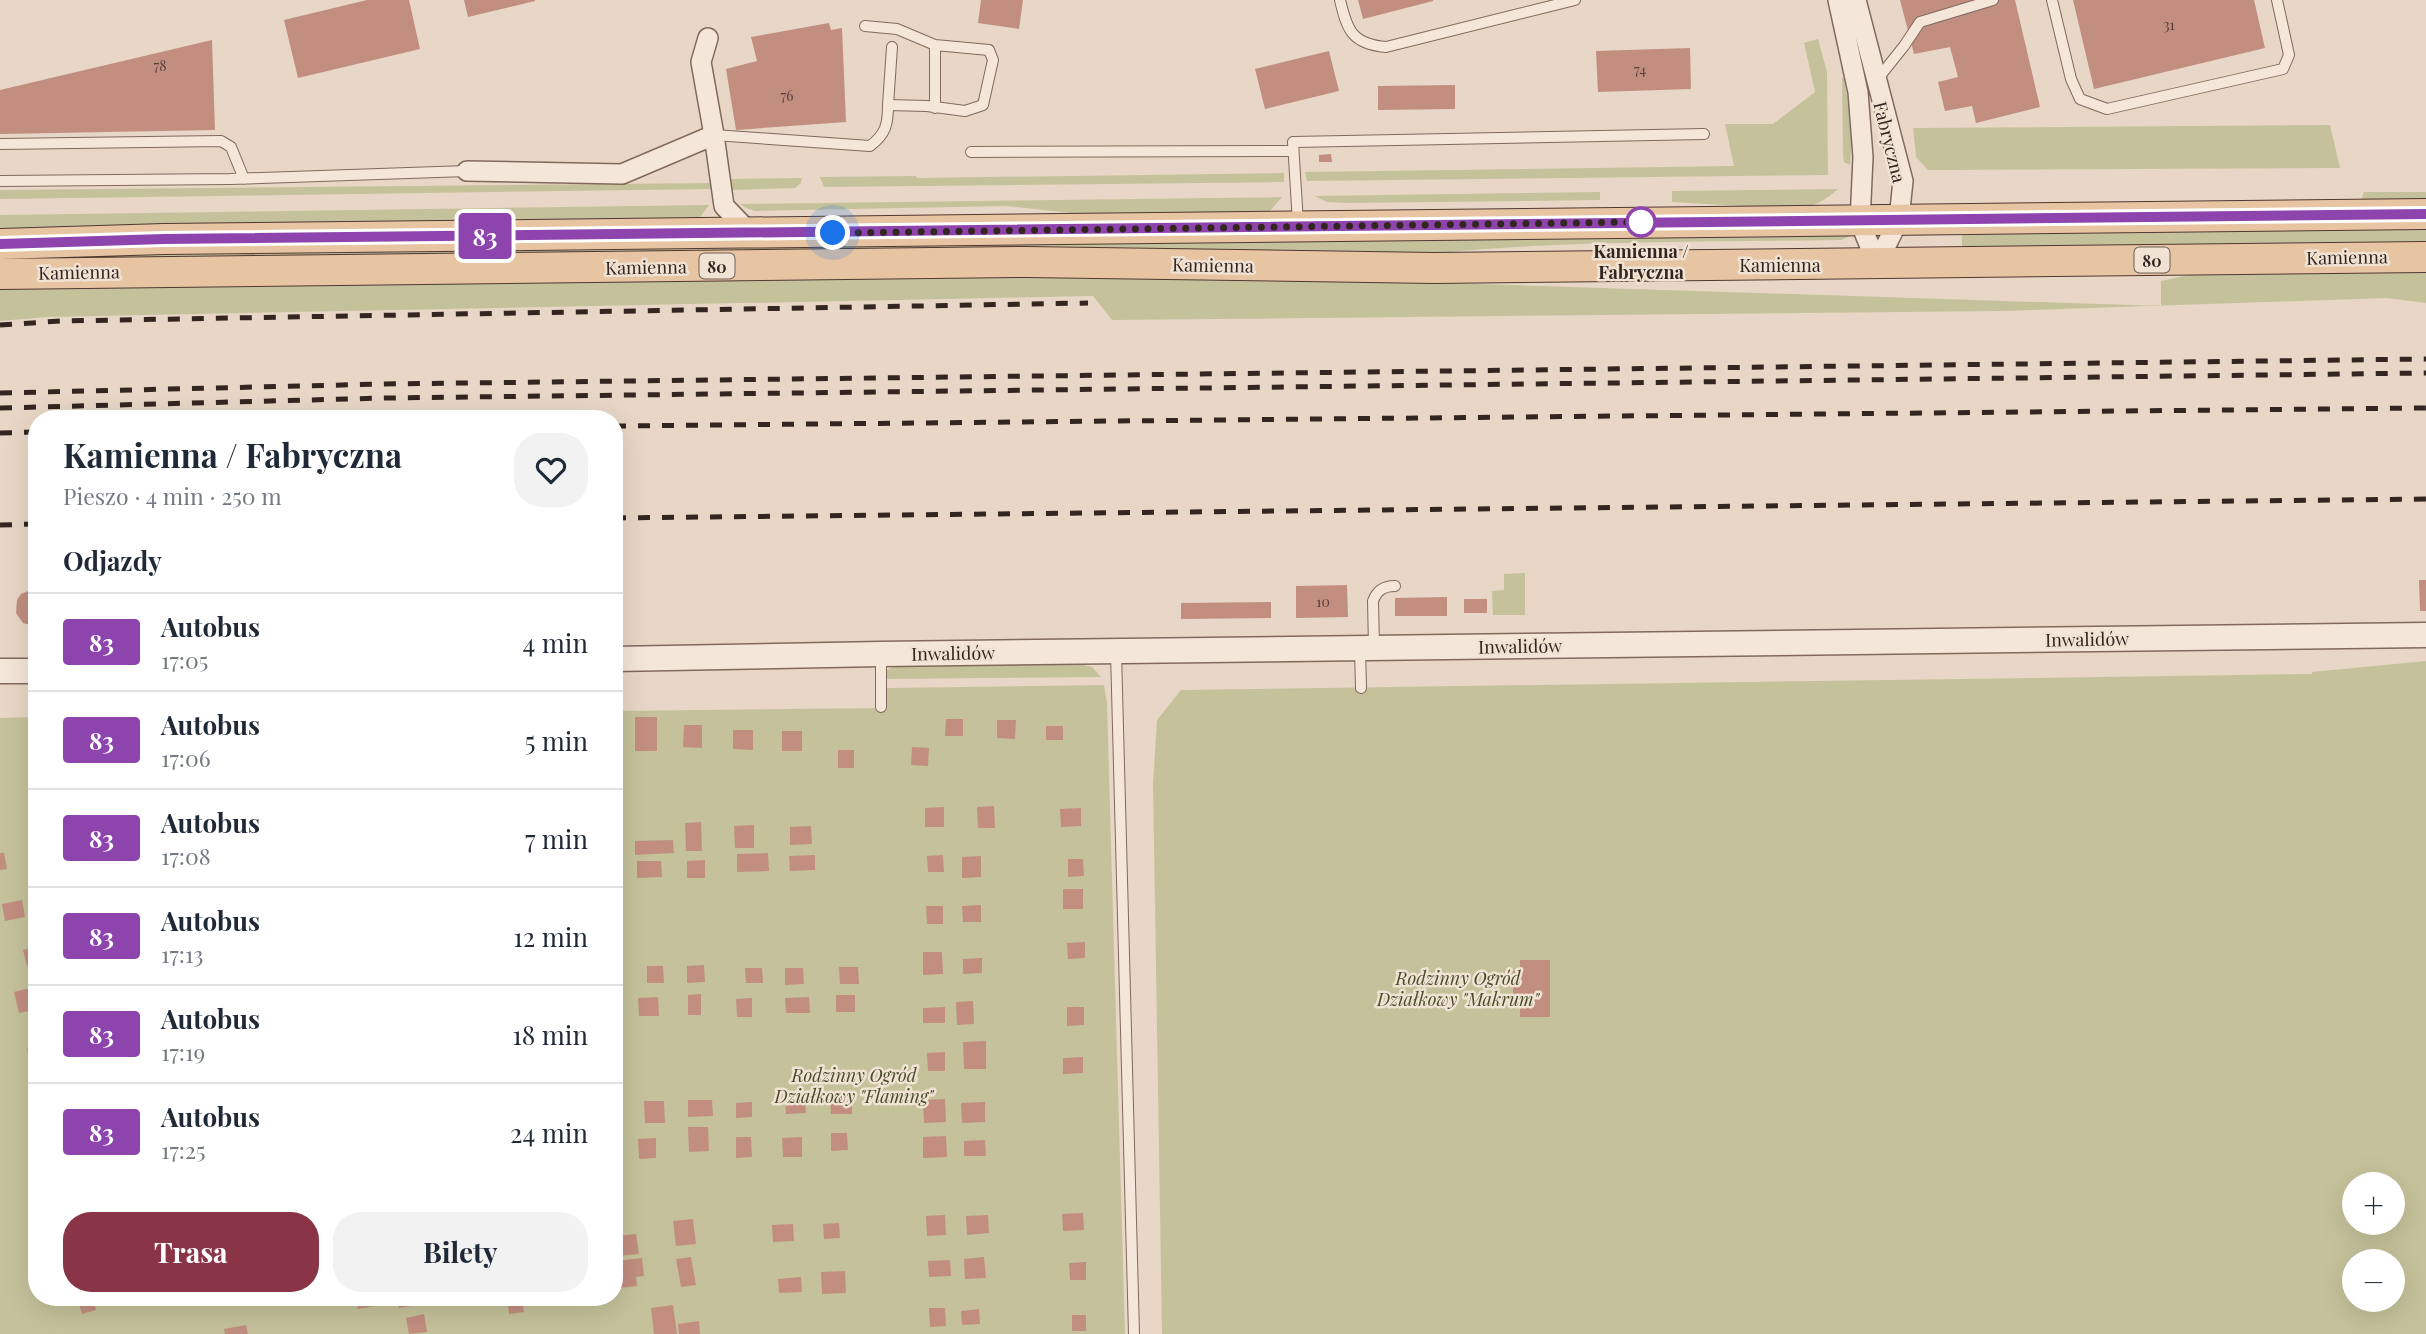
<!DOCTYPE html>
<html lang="pl">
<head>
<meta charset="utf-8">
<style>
  :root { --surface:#fff; --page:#f2f2f3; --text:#1f2937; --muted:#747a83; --line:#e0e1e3; --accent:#893547 }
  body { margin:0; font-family:"Playfair Display",serif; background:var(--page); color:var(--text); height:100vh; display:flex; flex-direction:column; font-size:26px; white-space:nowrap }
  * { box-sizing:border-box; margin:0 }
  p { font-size:23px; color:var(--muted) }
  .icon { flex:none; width:38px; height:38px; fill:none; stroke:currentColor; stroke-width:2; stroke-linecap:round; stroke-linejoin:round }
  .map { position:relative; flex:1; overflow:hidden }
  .drawer { position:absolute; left:28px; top:410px; width:595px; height:896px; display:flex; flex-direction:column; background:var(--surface); border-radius:28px; box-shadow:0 7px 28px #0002 }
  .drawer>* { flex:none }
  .badge { padding:0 14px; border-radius:5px; font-size:24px; line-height:46px }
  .tools { position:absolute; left:2342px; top:1172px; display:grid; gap:14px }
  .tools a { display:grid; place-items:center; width:63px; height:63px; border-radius:50%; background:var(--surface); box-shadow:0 7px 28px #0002; font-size:35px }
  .you { position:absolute; width:35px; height:35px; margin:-18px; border:5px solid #fff; border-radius:50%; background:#1a73e8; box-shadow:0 0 0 10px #1a73e833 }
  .map>.badge { position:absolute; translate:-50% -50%; box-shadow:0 0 0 4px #fff }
  h2 { padding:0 35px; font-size:26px; line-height:63px }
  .round { display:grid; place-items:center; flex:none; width:74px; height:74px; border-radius:28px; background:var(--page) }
  .head { display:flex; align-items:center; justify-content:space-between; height:119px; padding:0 35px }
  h1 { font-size:33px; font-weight:700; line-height:52px }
  .cta { display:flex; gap:14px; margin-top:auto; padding:14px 35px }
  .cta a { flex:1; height:80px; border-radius:28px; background:var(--accent); color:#fff; font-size:28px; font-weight:700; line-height:80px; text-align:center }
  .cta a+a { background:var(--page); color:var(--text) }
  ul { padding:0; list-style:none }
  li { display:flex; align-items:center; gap:21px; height:98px; padding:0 35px; border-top:2px solid var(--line) }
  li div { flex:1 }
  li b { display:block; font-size:26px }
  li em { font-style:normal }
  li .badge { min-width:77px; font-weight:700; text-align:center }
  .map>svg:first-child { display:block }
  .green { fill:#c5c29b; fill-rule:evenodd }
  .building { fill:#c28e80 }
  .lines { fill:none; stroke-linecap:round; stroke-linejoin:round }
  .service-casing { stroke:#81695e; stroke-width:12 }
  .minor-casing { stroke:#81695e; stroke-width:22 }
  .tertiary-casing { stroke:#81695e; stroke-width:27 }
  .primary-casing { stroke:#503931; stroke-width:32 }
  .service { stroke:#f4e6d8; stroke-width:10 }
  .minor { stroke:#f4e6d8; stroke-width:19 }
  .tertiary { stroke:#f4e6d8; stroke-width:24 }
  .primary { stroke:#e7c4a2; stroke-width:30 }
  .rail { stroke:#332520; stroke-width:5; stroke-dasharray:12 12; stroke-linecap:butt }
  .line-casing { stroke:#fff; stroke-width:16 }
  .line { stroke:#8e44ad; stroke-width:10 }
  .walk { stroke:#332520; stroke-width:7; stroke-dasharray:0 12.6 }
  .stop-dot { fill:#fff; stroke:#8e44ad; stroke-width:3.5 }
  .labels { text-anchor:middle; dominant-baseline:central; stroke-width:5; stroke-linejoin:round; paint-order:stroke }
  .number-label { font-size:14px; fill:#573f38 }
  .shield { fill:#f1e3d4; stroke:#6c5e56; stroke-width:2 }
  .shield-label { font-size:16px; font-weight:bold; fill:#332520 }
  .street-label { font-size:18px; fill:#332520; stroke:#f1e3d4 }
  .stop-label { font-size:18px; font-weight:bold; fill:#332520; stroke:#f1e3d4 }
  .park-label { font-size:18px; font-style:italic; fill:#4b4d29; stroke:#f1e3d4 }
</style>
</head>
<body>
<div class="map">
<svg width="2426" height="1334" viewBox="0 0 2426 1334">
  <rect width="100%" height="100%" fill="#e8d7c6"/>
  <path class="green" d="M 1818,39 L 1827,72 L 1828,175 L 1307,181 L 1305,172 L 1734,166 L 1725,124 L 1773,124 L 1815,92 L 1804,43 Z
    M 1842,78 L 1844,78 C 1849,107 1853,135 1850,165 L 1844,162 L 1843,154 Z
    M 2330,125 L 2340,168 L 1928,170 L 1916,157 L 1913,128 Z
    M 1284,173 L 1284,182 L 824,187 L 820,177 L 916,176 L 917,178 Z
    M 802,178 L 801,183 L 795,188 L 732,190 L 731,179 Z
    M 711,183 L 711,189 L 0,199 L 0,190 Z
    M 1838,189 C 1823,202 1812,208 1793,209 L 1672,202 L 1672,191 Z
    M 1600,192 L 1600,200 L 1347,203 L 1327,202 L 1314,196 Z
    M 2364,192 L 2426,192 L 2426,200 L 2361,200 Z
    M 1282,197 L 1270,211 L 1254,216 L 1108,217 L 1006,206 L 755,211 L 746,208 L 740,204 Z
    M 709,205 L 698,220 L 0,233 L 0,215 Z
    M 2426,227 L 2426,246 L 1962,252 L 1962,231 Z
    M 1854,231 L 1853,235 L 1841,240 C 1707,242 1573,240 1439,253 L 0,264 L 0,257 Z
    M 2426,269 L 2426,303 L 2387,298 L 2002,311 L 1112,320 L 1093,296 L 47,317 L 0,321 L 0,289 L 1203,275 L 2161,306 L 2161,281 L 2207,271 Z
    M 1525,573 L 1525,615 L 1493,615 L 1492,591 L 1504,590 L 1504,574 Z
    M 2426,661 L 2426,1334 L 1162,1334 L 1153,784 L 1157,720 L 1181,690 L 2312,674 L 2312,672 ZM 2354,1185 L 2392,1185 L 2392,1223 L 2354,1223 ZM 2354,1262 L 2392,1262 L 2392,1300 L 2354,1300 Z
    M 1075,663 L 1092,667 L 1101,677 L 887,679 L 887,670 L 893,667 Z
    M 1104,685 L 1107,702 L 1125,1334 L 0,1334 L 0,718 L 37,717 L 37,1297 L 614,1297 L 614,711 L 887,708 L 887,688 Z"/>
  <path class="building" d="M 367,0 L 409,0 L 420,49 L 298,78 L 284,20 Z
    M 464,0 L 535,0 L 535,1 L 468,17 Z
    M 981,0 L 1023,0 L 1019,29 L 978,23 Z
    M 1358,0 L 1433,0 L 1433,1 L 1363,19 Z
    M 1900,0 L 2015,0 L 2040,107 L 1976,123 L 1972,106 L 1945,111 L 1938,82 L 1958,77 L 1950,47 L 1914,54 Z
    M 2073,0 L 2254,0 L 2265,48 L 2094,89 Z
    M 829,23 L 831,30 L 842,28 L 846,122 L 736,130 L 726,69 L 757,61 L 751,37 Z
    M 212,40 L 215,130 L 0,134 L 0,90 Z
    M 1690,48 L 1691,89 L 1598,92 L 1596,51 Z
    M 1329,51 L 1339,91 L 1265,109 L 1255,69 Z
    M 1455,85 L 1455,109 L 1378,110 L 1378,86 Z
    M 1331,154 L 1332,162 L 1319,162 L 1319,155 Z
    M 2419,580 L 2426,580 L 2426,611 L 2420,611 Z
    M 1347,585 L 1348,617 L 1296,618 L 1296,586 Z
    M 33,589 L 37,589 L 37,627 L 23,623 L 16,613 L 17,600 L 21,594 Z
    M 1447,597 L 1447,616 L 1395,616 L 1395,598 Z
    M 1464,599 L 1487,599 L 1487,613 L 1464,613 Z
    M 1271,602 L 1271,618 L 1181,619 L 1181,603 Z
    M 635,717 L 657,717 L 657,751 L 635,751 Z
    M 946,719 L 963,719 L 963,736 L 945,736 Z
    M 997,720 L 1016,720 L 1015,739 L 997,738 Z
    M 684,725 L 702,725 L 702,748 L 683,747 Z
    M 1046,726 L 1063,726 L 1063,740 L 1046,740 Z
    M 733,730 L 753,730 L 753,750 L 733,749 Z
    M 782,731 L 802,731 L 802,751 L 782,751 Z
    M 912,747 L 929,748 L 928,766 L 911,765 Z
    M 838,750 L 854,750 L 854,768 L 838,768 Z
    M 994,806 L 995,828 L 978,828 L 977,807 Z
    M 944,807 L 944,827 L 925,827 L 925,808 Z
    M 1081,808 L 1081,826 L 1061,827 L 1060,809 Z
    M 701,822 L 702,851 L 686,851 L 685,823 Z
    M 754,825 L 754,848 L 735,848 L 734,826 Z
    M 811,826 L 812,844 L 790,845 L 790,827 Z
    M 673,840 L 674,853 L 635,855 L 635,841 Z
    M 0,853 L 4,853 L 7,869 L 0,870 Z
    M 768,853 L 769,871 L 737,872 L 737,854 Z
    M 815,855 L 815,870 L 790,871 L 789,856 Z
    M 943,855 L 944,872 L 928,872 L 927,856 Z
    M 981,856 L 981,877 L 962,878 L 962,857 Z
    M 1068,859 L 1083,859 L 1084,876 L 1068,877 Z
    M 614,860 L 620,860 L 621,880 L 614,880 Z
    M 705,860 L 705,878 L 687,878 L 687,861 Z
    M 637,861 L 661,861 L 662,877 L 637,878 Z
    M 1063,889 L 1083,889 L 1083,909 L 1063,909 Z
    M 22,900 L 25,917 L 5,921 L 2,904 Z
    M 981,905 L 981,922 L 963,922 L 962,906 Z
    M 926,906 L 943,906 L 943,924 L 927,924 Z
    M 1085,942 L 1085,958 L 1068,959 L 1067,943 Z
    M 37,946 L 37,964 L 27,966 L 23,950 Z
    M 923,952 L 942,952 L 943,974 L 923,975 Z
    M 982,958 L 982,973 L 963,974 L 963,959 Z
    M 1520,960 L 1550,960 L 1550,1017 L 1520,1017 L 1520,1005 L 1513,1005 L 1513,971 L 1520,971 Z
    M 614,964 L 618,964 L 618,986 L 614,986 Z
    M 704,965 L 705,982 L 687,983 L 687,966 Z
    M 647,966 L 663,966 L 664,983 L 647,983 Z
    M 839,967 L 858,967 L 859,984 L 840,984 Z
    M 745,968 L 762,968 L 763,983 L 746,983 Z
    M 785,968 L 803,968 L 804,984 L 785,985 Z
    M 30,988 L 35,1010 L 19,1013 L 14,992 Z
    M 701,994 L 701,1015 L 688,1015 L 688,995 Z
    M 836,995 L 855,995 L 855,1012 L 836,1012 Z
    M 658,997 L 659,1016 L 639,1016 L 638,998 Z
    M 809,997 L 810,1013 L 786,1013 L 785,998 Z
    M 752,998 L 752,1017 L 737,1017 L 736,999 Z
    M 973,1001 L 974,1024 L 957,1025 L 956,1002 Z
    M 945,1007 L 945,1023 L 923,1023 L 923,1008 Z
    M 1067,1007 L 1084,1007 L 1084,1025 L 1067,1026 Z
    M 986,1041 L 986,1069 L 964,1069 L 963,1042 Z
    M 37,1046 L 37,1067 L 31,1068 L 27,1048 Z
    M 945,1052 L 945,1071 L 928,1071 L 927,1053 Z
    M 1083,1057 L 1083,1073 L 1063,1074 L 1063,1058 Z
    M 830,1097 L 852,1097 L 852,1114 L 831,1114 Z
    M 785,1099 L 805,1099 L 806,1113 L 786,1114 Z
    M 945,1099 L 946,1122 L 924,1123 L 923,1100 Z
    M 688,1100 L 712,1100 L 713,1116 L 688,1117 Z
    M 644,1101 L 664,1101 L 665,1123 L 645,1123 Z
    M 614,1102 L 617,1102 L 618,1118 L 614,1118 Z
    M 752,1102 L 752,1117 L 736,1118 L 736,1103 Z
    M 985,1102 L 985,1122 L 962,1123 L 961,1103 Z
    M 688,1127 L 708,1127 L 709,1151 L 689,1152 Z
    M 831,1133 L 847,1133 L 848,1150 L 831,1151 Z
    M 946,1136 L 947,1157 L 923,1158 L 923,1137 Z
    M 736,1137 L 751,1137 L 752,1157 L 736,1158 Z
    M 802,1137 L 802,1157 L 783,1157 L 782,1138 Z
    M 656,1138 L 656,1158 L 639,1159 L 638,1139 Z
    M 985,1140 L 986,1156 L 964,1156 L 964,1141 Z
    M 1083,1213 L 1084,1230 L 1063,1231 L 1062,1214 Z
    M 945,1215 L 946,1235 L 927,1236 L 926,1216 Z
    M 988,1215 L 989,1233 L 967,1235 L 966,1216 Z
    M 693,1219 L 696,1244 L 676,1246 L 673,1221 Z
    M 839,1223 L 840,1238 L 824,1239 L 823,1224 Z
    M 793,1224 L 794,1241 L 773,1242 L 772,1225 Z
    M 636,1234 L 639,1254 L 617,1256 L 615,1236 Z
    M 691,1257 L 696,1285 L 681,1287 L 676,1259 Z
    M 984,1257 L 986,1278 L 965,1279 L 964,1259 Z
    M 642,1258 L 644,1276 L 636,1277 L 637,1286 L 618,1288 L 616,1261 Z
    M 950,1260 L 951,1276 L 929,1277 L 928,1261 Z
    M 1086,1262 L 1086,1280 L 1070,1280 L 1069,1263 Z
    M 845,1271 L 846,1293 L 822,1294 L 821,1272 Z
    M 801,1277 L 802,1292 L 779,1293 L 778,1279 Z
    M 77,1297 L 93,1297 L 96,1310 L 82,1314 Z
    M 184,1297 L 206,1297 L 206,1300 L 186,1305 Z
    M 353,1297 L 374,1297 L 375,1306 L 358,1309 L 356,1300 L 354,1301 Z
    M 397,1297 L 416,1297 L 417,1305 L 399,1308 Z
    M 507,1297 L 522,1297 L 524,1312 L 509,1314 Z
    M 541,1297 L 560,1297 L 561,1301 L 542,1305 Z
    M 673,1305 L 677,1334 L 654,1334 L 651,1308 Z
    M 929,1308 L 945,1308 L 946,1326 L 930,1327 Z
    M 979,1309 L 980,1324 L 962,1325 L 961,1311 Z
    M 424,1314 L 427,1332 L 409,1334 L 406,1318 Z
    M 1072,1315 L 1086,1315 L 1086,1331 L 1072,1331 Z
    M 699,1321 L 700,1334 L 679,1334 L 678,1324 Z
    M 246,1325 L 248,1334 L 225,1334 L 224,1329 Z"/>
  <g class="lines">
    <defs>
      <path id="service" d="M 1340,0 C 1347,30 1352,44 1386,47 L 1575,0
        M 2052,0 L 2071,79 L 2080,99 L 2107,109 L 2283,69 L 2289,55 L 2277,0
        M 935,45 L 935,108
        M 1876,81 L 1904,46 L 1920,22 L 1993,0
        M 888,105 L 892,47
        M 714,135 L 870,146 C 886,134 888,124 888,105 L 927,106 L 965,111 L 983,105 L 993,60 L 989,50 L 935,45 L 897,29 L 865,26
        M 0,144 L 221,141 L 231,147 L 244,179
        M 971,152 L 1293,151
        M 0,181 L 230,179 L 467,171
        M 1298,223 L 1293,142 L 1704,134
        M 1374,647 L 1373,601 C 1377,590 1384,586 1395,586
        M 1360,649 L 1361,688
        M 1116,652 L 1134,1334
        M 881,655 L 881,707"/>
      <path id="minor" d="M 1838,0 L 1858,92 L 1863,157 L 1860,222 L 1877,264
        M 1856,0 L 1903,181 L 1899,219 L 1877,264
        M 708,38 L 701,62 L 714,135 L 724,206 L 751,234
        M 467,171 L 622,174 L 714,135"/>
      <path id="tertiary" d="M 614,659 L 881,654 L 2426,635
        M 0,671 L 37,671"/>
      <path id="primary" d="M 0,244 L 164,239 L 2426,214
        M 0,274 L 1026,262 L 1434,268 L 2426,257"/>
    </defs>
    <use href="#service" class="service-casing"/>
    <use href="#minor" class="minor-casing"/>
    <use href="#tertiary" class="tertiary-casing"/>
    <use href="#primary" class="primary-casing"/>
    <use href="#service" class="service"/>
    <use href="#minor" class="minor"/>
    <use href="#tertiary" class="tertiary"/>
    <use href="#primary" class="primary"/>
    <path class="rail" d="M 0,325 L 61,321 L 1088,303
      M 0,393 L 384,384 L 2426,359
      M 0,408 L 386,398 L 2426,373
      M 614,426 L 2426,408
      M 0,433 L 37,432
      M 614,518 L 2426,499
      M 0,525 L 37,524"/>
  </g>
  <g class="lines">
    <defs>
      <path id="line" d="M 0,244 L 164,239 L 2426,214"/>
    </defs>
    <use href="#line" class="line-casing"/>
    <use href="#line" class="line"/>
    <path class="walk" d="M 833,233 L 1641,222"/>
  </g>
  <circle class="stop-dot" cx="1641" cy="222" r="14"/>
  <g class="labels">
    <g class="number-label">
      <text x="2169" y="24">31</text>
      <text x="160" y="65">78</text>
      <text x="1640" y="69">74</text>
      <text x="787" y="95">76</text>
      <text x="1323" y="601">10</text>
    </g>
    <g class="shield">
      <rect x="2134.5" y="247.5" width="35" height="25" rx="5"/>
      <rect x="699.5" y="253.5" width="35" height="25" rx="5"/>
    </g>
    <g class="shield-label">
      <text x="2152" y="260">80</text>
      <text x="717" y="266">80</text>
    </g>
    <g class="street-label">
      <text transform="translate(1890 142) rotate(76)">Fabryczna</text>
      <text transform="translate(2347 257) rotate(-1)">Kamienna</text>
      <text transform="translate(1213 265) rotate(1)">Kamienna</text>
      <text x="1780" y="265">Kamienna</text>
      <text transform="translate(646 267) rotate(-1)">Kamienna</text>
      <text transform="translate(79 272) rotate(-1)">Kamienna</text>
      <text transform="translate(2087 639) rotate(-1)">Inwalidów</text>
      <text transform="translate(1520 646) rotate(-1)">Inwalidów</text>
      <text transform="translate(953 653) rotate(-1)">Inwalidów</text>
    </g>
    <g class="stop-label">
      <text x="1641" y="251">Kamienna /<tspan x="1641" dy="21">Fabryczna</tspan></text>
    </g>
    <g class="park-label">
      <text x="1458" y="978">Rodzinny Ogród<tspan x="1458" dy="21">Działkowy "Makrum"</tspan></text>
      <text x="854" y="1075">Rodzinny Ogród<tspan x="854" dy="21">Działkowy "Flaming"</tspan></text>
    </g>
  </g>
</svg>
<div class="tools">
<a>+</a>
<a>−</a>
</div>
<div class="you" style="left:833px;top:233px"></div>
<b class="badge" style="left:485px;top:236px;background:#8e44ad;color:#fff">83</b>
<section class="drawer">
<div class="head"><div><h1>Kamienna / Fabryczna</h1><p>Pieszo · 4 min · 250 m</p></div><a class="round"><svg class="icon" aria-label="heart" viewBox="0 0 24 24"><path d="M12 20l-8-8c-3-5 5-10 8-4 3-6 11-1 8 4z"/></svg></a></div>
<h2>Odjazdy</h2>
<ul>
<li><span class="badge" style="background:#8e44ad;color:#fff">83</span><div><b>Autobus</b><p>17:05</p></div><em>4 min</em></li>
<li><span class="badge" style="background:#8e44ad;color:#fff">83</span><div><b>Autobus</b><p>17:06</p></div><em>5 min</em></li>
<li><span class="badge" style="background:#8e44ad;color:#fff">83</span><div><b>Autobus</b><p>17:08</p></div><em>7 min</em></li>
<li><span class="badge" style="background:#8e44ad;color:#fff">83</span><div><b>Autobus</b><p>17:13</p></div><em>12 min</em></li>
<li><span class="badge" style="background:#8e44ad;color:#fff">83</span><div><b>Autobus</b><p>17:19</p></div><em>18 min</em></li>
<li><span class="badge" style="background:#8e44ad;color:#fff">83</span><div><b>Autobus</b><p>17:25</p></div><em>24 min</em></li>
</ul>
<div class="cta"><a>Trasa</a><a>Bilety</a></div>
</section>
</div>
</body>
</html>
